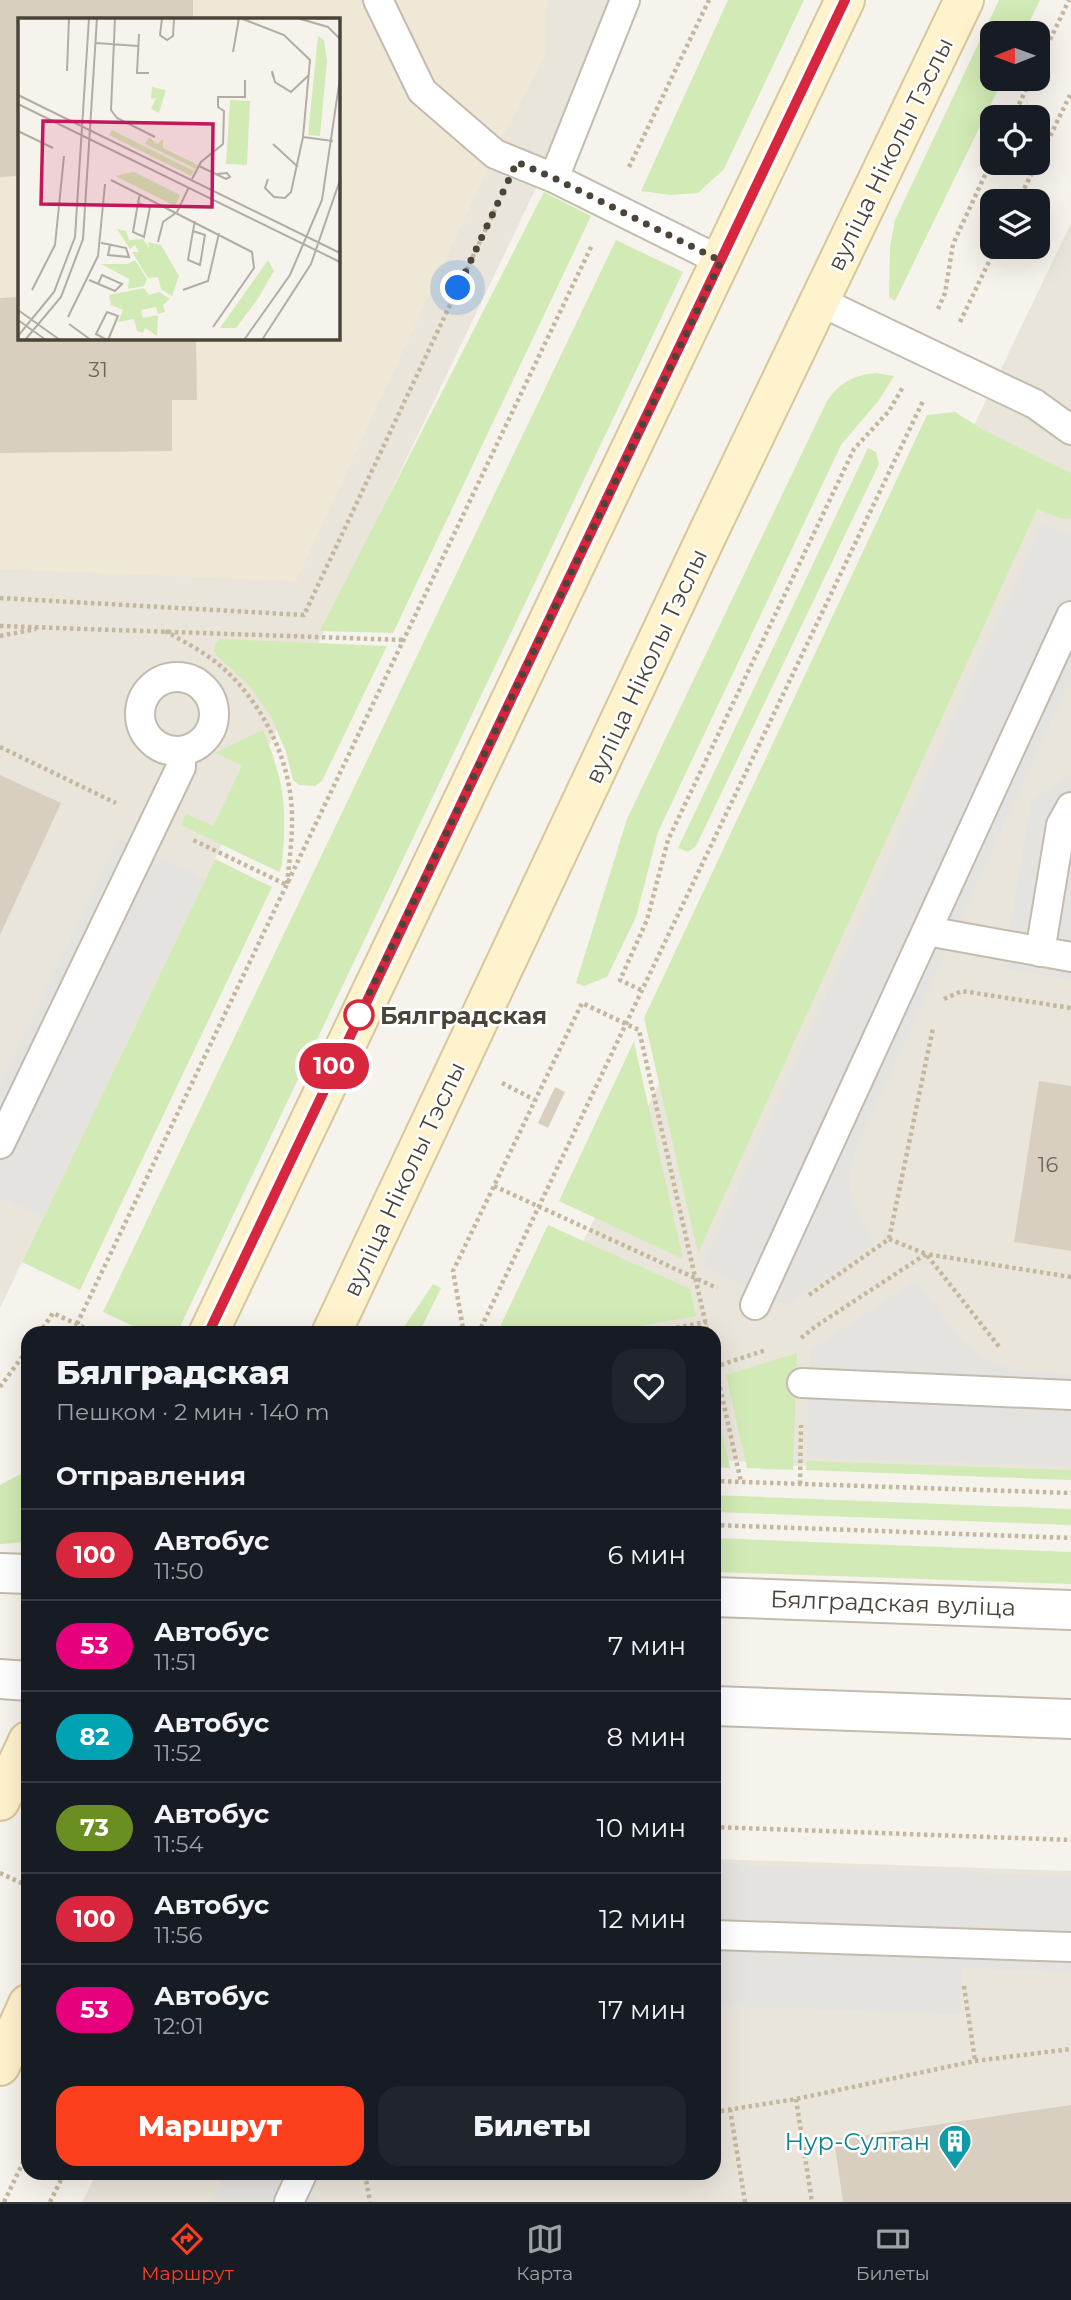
<!DOCTYPE html>
<html lang="ru">
<head>
<meta charset="utf-8">
<style>
  :root { --surface:#171b24; --page:#20242c; --text:#f1f3f6; --muted:#9ea1a6; --line:#363941; --accent:#fc3f1d }
  body { margin:0; font-family:Montserrat,sans-serif; background:var(--page); color:var(--text); height:100vh; display:flex; flex-direction:column; font-size:26px; white-space:nowrap }
  * { box-sizing:border-box; margin:0 }
  p { font-size:23px; color:var(--muted) }
  .icon { flex:none; width:38px; height:38px; fill:none; stroke:currentColor; stroke-width:2; stroke-linecap:round; stroke-linejoin:round }
  .map { position:relative; flex:1; overflow:hidden }
  .panel { position:absolute; left:21px; top:1326px; width:700px; height:854px; display:flex; flex-direction:column; background:var(--surface); border-radius:21px; box-shadow:0 7px 28px #0002 }
  .panel>* { flex:none }
  .badge { padding:0 14px; border-radius:23px; font-size:24px; line-height:46px }
  .needle { width:46px; rotate:269deg }
  .buttons { position:absolute; left:980px; top:21px; display:grid; gap:14px }
  .buttons a { display:grid; place-items:center; width:70px; height:70px; border-radius:14px; background:var(--surface); box-shadow:0 7px 28px #0002; font-size:35px }
  .you { position:absolute; width:35px; height:35px; margin:-18px; border:5px solid #fff; border-radius:50%; background:#1a73e8; box-shadow:0 0 0 10px #1a73e833 }
  .map>.badge { position:absolute; translate:-50% -50%; box-shadow:0 0 0 4px #fff }
  h2 { padding:0 35px; font-size:26px; line-height:63px }
  .round { display:grid; place-items:center; flex:none; width:74px; height:74px; border-radius:21px; background:var(--page) }
  .head { display:flex; align-items:center; justify-content:space-between; height:119px; padding:0 35px }
  h1 { font-size:33px; font-weight:800; line-height:52px }
  .primary-button { display:flex; gap:14px; margin-top:auto; padding:14px 35px }
  .primary-button a { flex:1; height:80px; border-radius:21px; background:var(--accent); color:#fff; font-size:28px; font-weight:800; line-height:80px; text-align:center }
  .primary-button a+a { background:var(--page); color:var(--text) }
  ul { padding:0; list-style:none }
  li { display:flex; align-items:center; gap:21px; height:91px; padding:0 35px; border-top:2px solid var(--line) }
  li div { flex:1 }
  li b { display:block; font-size:26px }
  li em { font-style:normal }
  li .badge { min-width:77px; font-weight:700; text-align:center }
  .menu { display:flex; justify-content:space-around; align-items:center; height:98px; border-top:2px solid var(--line); background:var(--surface); font-size:19px; color:var(--muted) }
  .menu a { display:grid; justify-items:center; gap:4px }
  .menu .active { color:var(--accent) }
  .map>svg:first-child { display:block }
  .residential { fill:#eae5da; fill-rule:evenodd }
  .education { fill:#efe8d6; fill-rule:evenodd }
  .green { fill:#d2eab5 }
  .parking { fill:#e5e3e0 }
  .building { fill:#d8cfc1 }
  .lines { fill:none; stroke-linecap:round; stroke-linejoin:round }
  .service-casing { stroke:#c2bbae; stroke-width:32 }
  .tertiary-casing { stroke:#c2bbae; stroke-width:42 }
  .secondary-casing { stroke:#d6c79b; stroke-width:42 }
  .path { stroke:#c4b79f; stroke-width:4.5; stroke-dasharray:3.5 3.5; stroke-linecap:butt }
  .service { stroke:#fff; stroke-width:28 }
  .tertiary { stroke:#fff; stroke-width:38 }
  .secondary { stroke:#fff3cd; stroke-width:38 }
  .line-casing { stroke:#fff; stroke-width:16 }
  .line { stroke:#d7263d; stroke-width:10 }
  .walk { stroke:#4b4439; stroke-width:7; stroke-dasharray:0 12.6 }
  .stop-dot { fill:#fff; stroke:#d7263d; stroke-width:3.5 }
  .labels { text-anchor:middle; dominant-baseline:central; stroke-width:5; stroke-linejoin:round; paint-order:stroke }
  .number-label { font-size:21px; fill:#6e675b }
  .street-label { font-size:24px; fill:#4b4439; stroke:#fff }
  .stop-label { font-size:24px; font-weight:bold; fill:#4b4439; stroke:#fff; text-anchor:start }
  .culture-label { font-size:24px; fill:#0d838f; stroke:#fff; text-anchor:end }
  .inset-road { fill:none; stroke:#b2ada4; stroke-width:2 }
  .view { fill:#c2185b; fill-opacity:0.15; stroke:#c2185b; stroke-width:3.5 }
  .inset-edge { fill:none; stroke:#4b4439; stroke-width:3.5 }
</style>
</head>
<body>
<div class="map">
<svg width="1071" height="2202" viewBox="0 0 1071 2202">
  <rect width="100%" height="100%" fill="#f6f3ec"/>
  <path class="residential" d="M 0,0 L 626,0 L 0,1308 ZM 19,19 L 338,19 L 338,338 L 19,338 Z
    M 1071,223 L 1071,1474 L 775,1465 L 714,1459 L 714,1334 L 539,1334 Z
    M 714,1859 L 1071,1871 L 1071,2202 L 82,2202 L 96,2174 L 714,2174 Z"/>
  <path class="education" d="M 0,0 L 547,0 L 545,56 L 504,134 L 296,581 L 0,569 ZM 19,19 L 338,19 L 338,338 L 19,338 Z"/>
  <path class="green" d="M 728,0 L 804,0 L 724,169 L 698,193 L 670,195 L 641,191 Z
    M 999,0 L 1040,0 L 1024,33 L 992,33 L 992,79 L 1003,79 L 895,301 L 889,297 L 890,247 L 895,220 Z
    M 544,192 L 591,216 L 393,633 L 320,631 Z
    M 616,240 L 683,272 L 177,1333 L 148,1333 L 103,1312 Z
    M 876,373 L 894,376 L 879,400 L 841,445 L 658,832 L 636,917 L 607,977 L 584,986 L 576,983 L 627,819 L 826,403 C 838,383 854,375 876,373 Z
    M 955,412 L 985,431 L 1071,473 L 1071,519 L 1060,518 L 1037,509 L 698,1253 L 644,1018 L 927,415 Z
    M 868,448 L 876,452 L 879,464 L 696,846 L 688,852 L 678,848 Z
    M 220,639 L 387,646 L 322,781 L 315,786 L 299,785 L 293,780 L 286,752 L 271,717 L 248,684 L 215,654 L 214,646 Z
    M 263,730 C 285,784 287,807 282,865 L 279,872 L 181,825 L 186,814 L 213,826 L 242,766 L 215,753 Z
    M 215,859 L 272,887 L 80,1290 L 22,1262 Z
    M 634,1041 L 634,1042 L 683,1259 L 559,1201 Z
    M 548,1225 L 690,1289 L 696,1316 L 600,1333 L 497,1333 Z
    M 433,1284 L 441,1288 L 419,1333 L 400,1333 Z
    M 797,1353 L 793,1470 L 747,1468 L 726,1375 Z
    M 714,1397 L 730,1468 L 714,1467 Z
    M 807,1461 L 1071,1470 L 1071,1480 L 806,1470 Z
    M 28,1470 L 28,1542 L 0,1544 L 0,1485 Z
    M 714,1495 L 1071,1509 L 1071,1525 L 714,1512 Z
    M 714,1538 L 1071,1552 L 1071,1584 L 714,1572 Z"/>
  <path class="parking" d="M 1043,523 L 1071,536 L 1071,678 L 855,1150 L 849,1176 L 852,1200 L 864,1226 L 876,1243 L 787,1305 L 702,1266 Z
    M 1071,775 L 1071,980 L 1003,969 L 1031,801 Z
    M 119,837 L 205,879 L 43,1218 L 0,1197 L 0,1087 Z
    M 916,1280 L 962,1341 L 984,1358 L 1013,1370 L 1071,1374 L 1071,1466 L 807,1458 L 811,1349 Z
    M 714,1864 L 1071,1876 L 1071,1972 L 963,1968 L 960,2014 L 714,2006 Z
    M 225,2174 L 263,2174 L 318,2199 L 317,2202 L 212,2202 Z"/>
  <path class="building" d="M 0,0 L 193,0 L 193,19 L 19,19 L 19,176 L 0,177 Z
    M 19,297 L 19,338 L 196,338 L 197,400 L 172,400 L 172,451 L 0,453 L 0,298 Z
    M 0,775 L 61,803 L 0,935 Z
    M 1039,1081 L 1071,1086 L 1071,1251 L 1014,1242 Z
    M 555,1087 L 565,1092 L 548,1128 L 538,1123 Z
    M 1071,2105 L 1071,2202 L 843,2202 L 834,2140 Z"/>
  <g class="lines">
    <defs>
      <path id="service" d="M 378,0 L 422,91 L 495,154 L 554,178 L 721,261
        M 554,178 L 625,0
        M 819,301 L 1035,404 L 1071,430
        M140 714a37 37 0 1 1 74 0a37 37 0 1 1-74 0Z
        M 927,931 L 1071,957
        M 1040,952 L 1061,825 L 1071,807
        M 0,1144 L 181,767 L 181,751
        M 755,1305 L 1071,616
        M 802,1383 L 1071,1395
        M 714,1935 L 1071,1947
        M 289,2202 L 302,2174"/>
      <path id="tertiary" d="M 0,1573 L 28,1574
        M 714,1597 L 1071,1610
        M 0,1679 L 28,1681
        M 714,1706 L 1071,1719"/>
      <path id="secondary" d="M 208,1334 L 845,0
        M 331,1334 L 708,533 L 964,0
        M 0,1801 L 28,1741
        M 0,2066 L 28,2004"/>
    </defs>
    <use href="#service" class="service-casing"/>
    <use href="#tertiary" class="tertiary-casing"/>
    <use href="#secondary" class="secondary-casing"/>
    <path class="path" d="M 1038,65 L 1069,0
      M 1013,117 L 1031,79
      M 1038,161 L 1071,93
      M 629,167 L 709,0
      M 1018,201 L 1037,163
      M 938,309 L 945,293 L 953,244 L 992,160
      M 960,322 L 996,247
      M 0,598 L 304,615 L 499,201
      M 0,626 L 403,640
      M 165,631 C 185,642 206,653 223,668 C 265,706 293,765 292,821 C 292,842 289,864 287,885 L 193,840
      M 0,636 L 36,629
      M 0,747 L 116,803
      M 641,990 L 620,980 L 647,920 L 668,840 L 854,449 L 889,411 L 903,387
      M 944,999 L 962,991 L 1071,1008
      M 502,1083 L 535,1100
      M 494,1186 L 717,1288
      M 889,1239 L 926,1254 L 1001,1349
      M 809,1295 L 889,1239 L 933,1028
      M 77,1324 L 592,245
      M 39,1334 L 53,1313 L 98,1334
      M 464,1334 L 453,1271 L 582,1003 L 639,1030 L 708,1334
      M 478,1334 L 924,399
      M 642,1334 L 707,1322
      M 801,1338 L 816,1326 L 926,1254 L 1071,1277
      M 714,1360 L 741,1482
      M 714,1367 L 766,1350
      M 0,1387 L 28,1349
      M 714,1481 L 1071,1493
      M 800,1484 L 801,1425
      M 714,1525 L 1071,1538
      M 714,1827 L 1071,1840
      M 0,1873 L 28,1886
      M 964,1986 L 975,2061
      M 796,2099 L 812,2202
      M 730,2109 L 745,2202
      M 714,2112 L 796,2099 L 975,2061 L 1071,2049
      M 365,2174 L 370,2202
      M 4,2202 L 28,2152
      M 50,2202 L 64,2174"/>
    <use href="#service" class="service"/>
    <use href="#tertiary" class="tertiary"/>
    <use href="#secondary" class="secondary"/>
  </g>
  <g class="lines">
    <defs>
      <path id="line" d="M 208,1334 L 845,0"/>
    </defs>
    <use href="#line" class="line-casing"/>
    <use href="#line" class="line"/>
    <path class="walk" d="M 359,1015 L 721,261 L 554,178 L 517,162 L 458,288"/>
  </g>
  <defs>
    <symbol id="building-pin" viewBox="-11 -11 22 30"><path d="M0 17L-7.5 6A9.5 9.5 0 1 1 7.5 6Z" fill="#0f9aa8" stroke="#fff"/><path d="M-4-6H4V6H1V3H-1V6H-4ZM-2.5-4.3h1.7v1.8h-1.7ZM.8-4.3h1.7v1.8H.8ZM-2.5-1h1.7V.8h-1.7ZM.8-1h1.7V.8H.8Z" fill="#fff"/></symbol>
  </defs>
  <g fill-rule="evenodd">
    <use href="#building-pin" x="936" y="2122" width="38" height="52"/>
  </g>
  <circle class="stop-dot" cx="359" cy="1015" r="14"/>
  <g class="labels">
    <g class="number-label">
      <text x="98" y="369">31</text>
      <text x="1048" y="1164">16</text>
    </g>
    <g class="street-label">
      <text transform="translate(890 154) rotate(-64)">вуліца Ніколы Тэслы</text>
      <text transform="translate(646 666) rotate(-65)">вуліца Ніколы Тэслы</text>
      <text transform="translate(404 1179) rotate(-65)">вуліца Ніколы Тэслы</text>
      <text transform="translate(893 1603) rotate(2)">Бялградская вуліца</text>
    </g>
    <g class="stop-label">
      <text x="380" y="1015">Бялградская</text>
    </g>
    <g class="culture-label">
      <text x="930" y="2141">Нур-Cултан</text>
    </g>
  </g>
  <g transform="translate(18 18)">
    <rect width="322" height="322" fill="#f6f3ec"/>
    <path d="M 300,18 L 306,22 L 309,43 L 302,118 L 290,117 ZM 134,69 L 148,72 L 141,95 L 133,91 L 138,80 L 133,81 ZM 212,82 L 232,83 L 229,147 L 208,146 ZM 94,112 L 176,153 L 173,158 L 91,117 ZM 131,119 L 139,126 L 145,121 L 145,130 L 180,147 L 178,151 L 127,126 ZM 116,154 L 162,177 L 157,188 L 97,158 ZM 99,211 L 108,213 L 111,222 L 125,221 L 131,230 L 130,224 L 143,227 L 161,258 L 154,278 L 143,271 L 140,259 L 130,260 L 114,234 L 121,234 L 117,227 L 112,231 ZM 117,242 L 129,261 L 126,268 L 110,271 L 111,261 L 83,246 L 109,246 ZM 250,242 L 256,253 L 239,282 L 218,310 L 202,310 ZM 126,270 L 131,277 L 141,274 L 152,281 L 145,287 L 147,294 L 140,296 L 138,289 L 123,292 L 125,300 L 140,297 L 139,318 L 127,310 L 125,315 L 119,313 L 116,301 L 100,304 L 105,292 L 93,287 L 91,277 Z" fill="#d2eab5"/>
    <path class="inset-road" d="M 97,0 L 93,92 L 99,100 L 137,119M 144,0 L 142,17 L 149,22 L 155,18 L 156,0M 222,0 L 266,17 L 292,42 L 285,119 L 273,174 L 267,180 L 256,179 L 247,170 L 250,161M 279,0 L 310,9 L 322,21M 298,1 L 321,0M 121,16 L 119,55 L 131,55M 78,25 L 120,28M 215,34 L 221,0M 49,53 L 51,0M 255,59 L 254,53 L 257,64 L 273,74 L 291,57M 0,77 L 322,235M 0,86 L 322,244M 0,113 L 35,130M 285,119 L 315,123M 255,126 L 280,149M 181,148 L 208,161 L 212,159 L 209,155 L 199,156M 174,161 L 183,144 L 205,126 L 206,93 L 200,89 L 200,79 L 227,79 L 227,62M 93,162 L 234,234 L 236,250 L 195,309M 120,185 L 132,189 L 126,219 L 115,214 L 120,185 L 122,176M 175,213 L 187,217 L 182,247 L 170,242 L 175,213 L 177,203M 140,224 L 145,204 L 159,194 L 171,169M 83,225 L 89,226 L 108,230 L 111,239 L 90,237 L 92,227M 71,262 L 97,273 L 104,266 L 84,257 L 80,266M 14,272 L 37,227 L 46,138M 165,272 L 190,263 L 201,215M 0,292 L 42,322M 50,299 L 80,238 L 87,166M 0,302 L 28,322M 51,306 L 73,322M 0,318 L 36,274 L 57,219 L 71,0M 7,322 L 43,279 L 65,221 L 79,0M 89,322 L 78,316 L 89,294 L 100,298 L 90,322M 226,322 L 272,257 L 304,182 L 322,60M 244,322 L 293,246 L 322,162"/>
    <path class="view" d="M 25,103 L 195,106 L 194,189 L 23,186 Z"/>
    <rect width="322" height="322" class="inset-edge"/>
  </g>
</svg>
<div class="buttons">
<a><svg class="needle" viewBox="-14 -14 28 28"><path d="M0-13l5 13h-10z" fill="#e53935"/><path d="M0 13l5-13h-10z" fill="#9ea1a6"/></svg></a>
<a><svg class="icon" aria-label="locate" viewBox="0 0 24 24"><circle cx="12" cy="12" r="6"/><path d="M12 2v4M12 18v4M2 12h4M18 12h4"/></svg></a>
<a><svg class="icon" aria-label="layers" viewBox="0 0 24 24"><path d="M12 4l9 5-9 5-9-5zM3 14l9 5 9-5"/></svg></a>
</div>
<div class="you" style="left:458px;top:288px"></div>
<b class="badge" style="left:334px;top:1066px;background:#d7263d;color:#fff">100</b>
<section class="panel">
<div class="head"><div><h1>Бялградская</h1><p>Пешком · 2 мин · 140 m</p></div><a class="round"><svg class="icon" aria-label="heart" viewBox="0 0 24 24"><path d="M12 20l-8-8c-3-5 5-10 8-4 3-6 11-1 8 4z"/></svg></a></div>
<h2>Отправления</h2>
<ul>
<li><span class="badge" style="background:#d7263d;color:#fff">100</span><div><b>Автобус</b><p>11:50</p></div><em>6 мин</em></li>
<li><span class="badge" style="background:#e6007e;color:#fff">53</span><div><b>Автобус</b><p>11:51</p></div><em>7 мин</em></li>
<li><span class="badge" style="background:#00a3b4;color:#fff">82</span><div><b>Автобус</b><p>11:52</p></div><em>8 мин</em></li>
<li><span class="badge" style="background:#6b8e23;color:#fff">73</span><div><b>Автобус</b><p>11:54</p></div><em>10 мин</em></li>
<li><span class="badge" style="background:#d7263d;color:#fff">100</span><div><b>Автобус</b><p>11:56</p></div><em>12 мин</em></li>
<li><span class="badge" style="background:#e6007e;color:#fff">53</span><div><b>Автобус</b><p>12:01</p></div><em>17 мин</em></li>
</ul>
<div class="primary-button"><a>Маршрут</a><a>Билеты</a></div>
</section>
</div>
<nav class="menu">
<a class="active"><svg class="icon" aria-label="directions" viewBox="0 0 24 24"><path d="M12 3l9 9-9 9-9-9zM9 14v-3h6M13 9l2 2-2 2"/></svg>Маршрут</a>
<a><svg class="icon" aria-label="map" viewBox="0 0 24 24"><path d="M3 6l6-2 6 2 6-2v14l-6 2-6-2-6 2zM9 4v14M15 6v14"/></svg>Карта</a>
<a><svg class="icon" aria-label="tickets" viewBox="0 0 24 24"><path d="M3 7h18v10H3zM15 7v10"/></svg>Билеты</a>
</nav>
</body>
</html>
